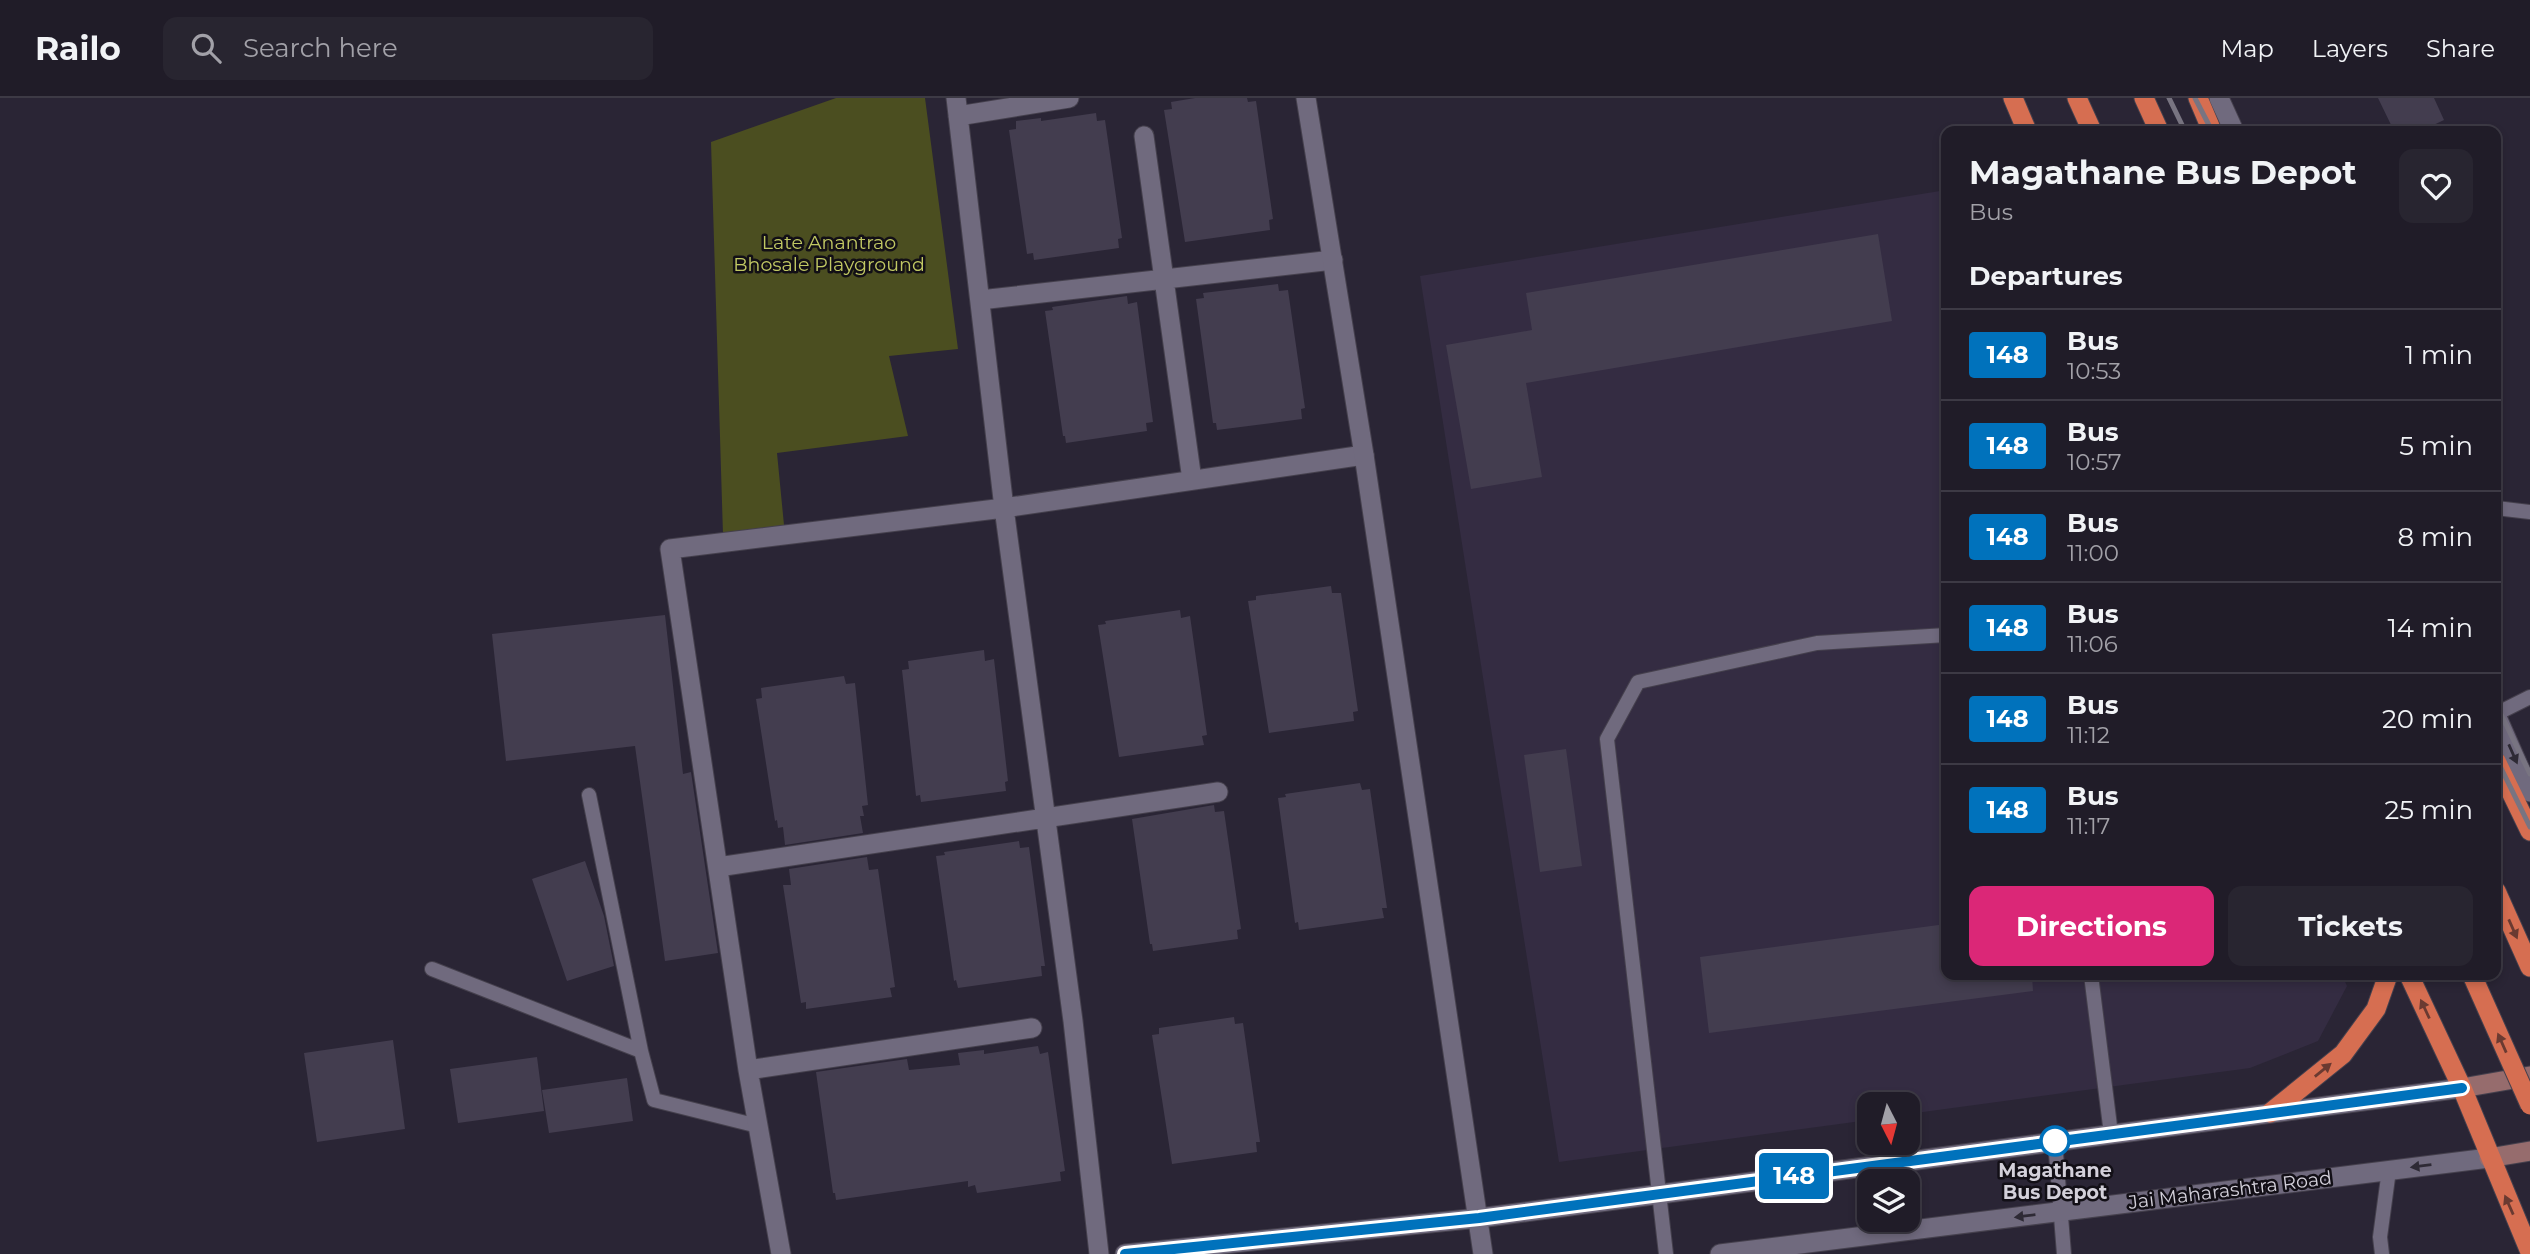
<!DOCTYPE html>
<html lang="en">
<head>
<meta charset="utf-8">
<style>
  :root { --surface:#201c28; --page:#282530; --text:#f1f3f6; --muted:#a2a1a8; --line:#3d3a45; --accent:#db2777 }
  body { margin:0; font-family:Montserrat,sans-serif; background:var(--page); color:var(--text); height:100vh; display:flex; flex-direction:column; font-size:26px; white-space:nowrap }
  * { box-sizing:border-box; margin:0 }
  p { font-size:23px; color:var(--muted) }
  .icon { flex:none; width:38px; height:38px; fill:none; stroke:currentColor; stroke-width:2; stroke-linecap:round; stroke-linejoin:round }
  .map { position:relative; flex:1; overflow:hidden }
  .details { position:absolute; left:1941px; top:28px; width:560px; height:854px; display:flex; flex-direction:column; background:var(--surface); border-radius:14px; box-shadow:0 4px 10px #0003,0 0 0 2px var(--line) }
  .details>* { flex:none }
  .badge { padding:0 14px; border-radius:5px; font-size:24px; line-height:46px }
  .needle { width:46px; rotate:174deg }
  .buttons { position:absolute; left:1857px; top:994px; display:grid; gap:14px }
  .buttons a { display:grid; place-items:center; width:63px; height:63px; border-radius:14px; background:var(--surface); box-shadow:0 4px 10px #0003,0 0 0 2px var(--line); font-size:35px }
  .map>.badge { position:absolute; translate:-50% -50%; box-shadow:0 0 0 4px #fff }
  h2 { padding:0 28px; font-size:26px; line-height:63px }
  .round { display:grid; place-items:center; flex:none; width:74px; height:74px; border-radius:14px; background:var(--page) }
  .overview { display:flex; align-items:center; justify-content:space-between; height:119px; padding:0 28px }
  h1 { font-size:33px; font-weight:700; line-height:52px }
  .button { display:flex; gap:14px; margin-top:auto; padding:14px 28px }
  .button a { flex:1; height:80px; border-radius:14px; background:var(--accent); color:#fff; font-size:28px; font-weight:700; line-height:80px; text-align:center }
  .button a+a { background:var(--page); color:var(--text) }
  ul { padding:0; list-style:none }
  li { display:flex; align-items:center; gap:21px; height:91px; padding:0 28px; border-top:2px solid var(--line) }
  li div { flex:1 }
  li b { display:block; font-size:26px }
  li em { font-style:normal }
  li .badge { min-width:77px; font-weight:700; text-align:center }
  header { display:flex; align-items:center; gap:42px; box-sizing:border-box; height:98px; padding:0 35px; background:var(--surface); border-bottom:2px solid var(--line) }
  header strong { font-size:33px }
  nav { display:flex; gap:38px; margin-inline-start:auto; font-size:24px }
  .search { width:490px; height:63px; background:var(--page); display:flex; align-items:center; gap:18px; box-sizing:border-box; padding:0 24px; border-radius:14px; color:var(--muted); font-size:26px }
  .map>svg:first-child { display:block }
  .built { fill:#342c42 }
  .green { fill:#4b4e20 }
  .building { fill:#433d4f }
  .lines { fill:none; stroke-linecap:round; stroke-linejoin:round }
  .service-casing { stroke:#45404d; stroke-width:16 }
  .minor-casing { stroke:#45404d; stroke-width:21 }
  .tertiary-casing { stroke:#45404d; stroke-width:21 }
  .secondary-casing { stroke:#45404d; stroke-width:21 }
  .trunk-casing { stroke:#45404d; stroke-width:21 }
  .service { stroke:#706a7e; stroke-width:14 }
  .minor { stroke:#706a7e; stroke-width:19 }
  .tertiary { stroke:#706a7e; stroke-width:19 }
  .secondary { stroke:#966c6d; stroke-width:19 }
  .trunk { stroke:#d66e51; stroke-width:19 }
  .rail { stroke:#787481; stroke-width:5 }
  .trunk-bridge-casing { stroke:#45404d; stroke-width:21; stroke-linecap:butt }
  .trunk-bridge { stroke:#d66e51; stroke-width:19 }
  .oneway { fill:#2e2a35 }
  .oneway2 { fill:#6a3a31 }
  .line-casing { stroke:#fff; stroke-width:16 }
  .line { stroke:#0072bc; stroke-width:10 }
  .stop-dot { fill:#fff; stroke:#0072bc; stroke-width:3.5 }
  .labels { text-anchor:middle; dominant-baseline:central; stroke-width:5; stroke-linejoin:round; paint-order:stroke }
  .park-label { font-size:19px; fill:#c1c863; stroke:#120f16 }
  .stop-label { font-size:19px; font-weight:bold; fill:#d3d0da; stroke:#120f16 }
  .street-label { font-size:19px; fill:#d3d0da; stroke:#120f16 }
</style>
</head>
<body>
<header>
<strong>Railo</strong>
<div class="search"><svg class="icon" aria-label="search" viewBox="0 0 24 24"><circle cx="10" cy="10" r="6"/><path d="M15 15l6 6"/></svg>Search here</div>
<nav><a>Map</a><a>Layers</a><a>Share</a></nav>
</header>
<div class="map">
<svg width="2530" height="1156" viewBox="0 0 2530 1156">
  <rect width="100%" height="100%" fill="#2a2535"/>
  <path class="built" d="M 1946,92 L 1946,877 L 2342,877 L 2347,888 L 2318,943 L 2250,970 L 1908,1016 L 1908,1006 L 1869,1006 L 1869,1022 L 1559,1064 L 1420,178 Z"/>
  <path class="green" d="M 836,0 L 925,0 L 958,251 L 889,258 L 908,338 L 777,355 L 784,427 L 723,437 L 711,44 Z"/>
  <path class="building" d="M 1195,0 L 1247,0 L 1248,4 L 1256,3 L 1273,121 L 1269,122 L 1270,132 L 1185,144 L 1164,12 L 1172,11 L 1171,4 Z
    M 2378,0 L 2434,0 L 2444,22 L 2421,33 L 2394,33 Z
    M 1096,15 L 1097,23 L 1105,22 L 1122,140 L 1118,141 L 1119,150 L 1034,162 L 1033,155 L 1027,156 L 1009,32 L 1016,31 L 1016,23 L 1041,20 L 1041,23 Z
    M 1878,136 L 1892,223 L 1526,285 L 1542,379 L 1471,391 L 1446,247 L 1532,232 L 1526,195 Z
    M 1278,186 L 1279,193 L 1288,192 L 1305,310 L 1301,311 L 1302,321 L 1217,332 L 1216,325 L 1213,325 L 1196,201 L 1204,200 L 1203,195 Z
    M 1127,198 L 1128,206 L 1137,204 L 1153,324 L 1146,325 L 1147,333 L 1066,345 L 1065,338 L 1063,338 L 1045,213 L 1053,212 L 1052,209 Z
    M 1331,488 L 1332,495 L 1341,495 L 1358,613 L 1353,614 L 1354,623 L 1269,635 L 1248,503 L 1256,502 L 1256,498 Z
    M 1180,512 L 1181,520 L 1190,518 L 1207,637 L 1202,638 L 1204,647 L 1119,659 L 1098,527 L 1106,526 L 1105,523 Z
    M 665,517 L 683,676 L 691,674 L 718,855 L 665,863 L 635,648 L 506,663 L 492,536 Z
    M 984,552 L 985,563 L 994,561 L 1008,683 L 1005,684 L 1006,693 L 921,704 L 920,697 L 916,698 L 902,572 L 909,571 L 908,563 Z
    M 844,578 L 846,586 L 855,585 L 868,707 L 862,708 L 864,718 L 860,718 L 863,735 L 785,747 L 783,729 L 778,730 L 777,722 L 775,723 L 756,601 L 762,600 L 761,590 Z
    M 1566,651 L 1582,768 L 1540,774 L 1524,657 Z
    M 1360,685 L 1362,692 L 1370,691 L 1387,810 L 1382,810 L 1384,820 L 1299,832 L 1298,824 L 1295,825 L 1278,700 L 1286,699 L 1285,696 Z
    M 1214,707 L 1215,714 L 1224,713 L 1241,831 L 1237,832 L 1238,841 L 1153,853 L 1152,846 L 1150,846 L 1132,721 Z
    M 1019,743 L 1020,750 L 1029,749 L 1045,868 L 1041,868 L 1042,878 L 958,890 L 956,882 L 954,883 L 936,758 L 945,757 L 944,754 Z
    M 867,759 L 869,772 L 878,771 L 895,889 L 890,890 L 892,899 L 806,911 L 806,904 L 801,905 L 783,787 L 791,787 L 789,771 Z
    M 585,763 L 604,818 L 614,868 L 567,883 L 532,781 Z
    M 1946,826 L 1946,877 L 2032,877 L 2033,893 L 1709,935 L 1700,859 Z
    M 1234,919 L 1235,926 L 1243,925 L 1260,1044 L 1256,1044 L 1257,1054 L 1172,1066 L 1152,937 L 1159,936 L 1159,930 Z
    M 393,942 L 405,1031 L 317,1044 L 304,955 Z
    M 1038,948 L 1040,956 L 1048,954 L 1065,1073 L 1060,1074 L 1061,1083 L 977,1095 L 975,1087 L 968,1089 L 968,1083 L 836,1102 L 835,1095 L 833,1095 L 816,974 L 907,961 L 909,972 L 960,967 L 958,955 L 984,952 L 984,956 Z
    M 537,959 L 544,1013 L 458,1025 L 450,971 Z
    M 627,980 L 633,1023 L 549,1035 L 542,992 Z"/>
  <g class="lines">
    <defs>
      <path id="service" d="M 2496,410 L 2530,414
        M 2496,616 L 2530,599
        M 589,697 L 641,953
        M 432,871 L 641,953 L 654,1002 L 758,1028
        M 2091,877 L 2111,1036
        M 2055,1043 L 2064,1156
        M 1666,1156 L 1607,641 L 1638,584 L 1817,545 L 1946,537
        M 2382,1156 L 2380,1139 L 2389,1072"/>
      <path id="minor" d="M 956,0 L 1004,410 L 1073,923 L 1099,1156
        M 958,18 L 1069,0
        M 1144,38 L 1192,382
        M 980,202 L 1333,162
        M 718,769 L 1218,694
        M 748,972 L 1032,930
        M 781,1156 L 748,972 L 670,451 L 1004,410 L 1364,357
        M 1125,1156 L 1479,1120"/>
      <path id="tertiary" d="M 1306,0 L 1364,357 L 1483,1156
        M 2219,0 L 2234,33
        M 2496,617 L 2530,694
        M 1479,1120 L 2462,990
        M 1720,1156 L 2489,1060"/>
      <path id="secondary" d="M 2462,990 L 2530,978
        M 2489,1060 L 2530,1053"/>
      <path id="trunk" d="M 2013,0 L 2027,33
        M 2077,0 L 2092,33
        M 2144,0 L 2159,33
        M 2198,0 L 2212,33
        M 2496,663 L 2530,733
        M 2496,793 L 2530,869
        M 2409,877 L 2462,990 L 2530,1154
        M 2270,1015 L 2343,956 L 2376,911 L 2388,877"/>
    </defs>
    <use href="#service" class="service-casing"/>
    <use href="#minor" class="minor-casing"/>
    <use href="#tertiary" class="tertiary-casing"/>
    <use href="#secondary" class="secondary-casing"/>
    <use href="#trunk" class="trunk-casing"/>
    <use href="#service" class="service"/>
    <use href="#minor" class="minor"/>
    <use href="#tertiary" class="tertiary"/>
    <use href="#secondary" class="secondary"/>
    <use href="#trunk" class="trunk"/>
    <path class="rail" d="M 2169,0 L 2185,33
      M 2195,0 L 2212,33
      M 2496,606 L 2530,676
      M 2496,660 L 2530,729"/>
    <defs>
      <path id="trunk-bridge" d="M 2472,877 L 2530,1007"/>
    </defs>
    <use href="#trunk-bridge" class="trunk-bridge-casing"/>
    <use href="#trunk-bridge" class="trunk-bridge"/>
  </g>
  <defs><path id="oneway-solid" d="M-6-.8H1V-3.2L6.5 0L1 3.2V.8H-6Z" transform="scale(1.75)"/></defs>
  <g class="oneway">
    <use href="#oneway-solid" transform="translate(2513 656) rotate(66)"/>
    <use href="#oneway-solid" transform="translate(2421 1068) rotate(173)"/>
    <use href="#oneway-solid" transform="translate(2025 1118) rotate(173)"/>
  </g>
  <g class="oneway2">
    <use href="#oneway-solid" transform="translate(2513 831) rotate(66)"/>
    <use href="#oneway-solid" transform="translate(2425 911) rotate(-115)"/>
    <use href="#oneway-solid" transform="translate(2502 945) rotate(-114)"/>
    <use href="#oneway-solid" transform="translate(2323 972) rotate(-39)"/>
    <use href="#oneway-solid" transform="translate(2509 1107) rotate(-114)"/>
  </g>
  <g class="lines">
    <defs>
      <path id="line" d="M 1125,1156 L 1479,1120 L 2462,990"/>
    </defs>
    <use href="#line" class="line-casing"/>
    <use href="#line" class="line"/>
  </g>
  <circle class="stop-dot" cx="2055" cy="1043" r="14"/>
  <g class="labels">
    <g class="park-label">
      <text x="829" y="144">Late Anantrao<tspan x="829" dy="22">Bhosale Playground</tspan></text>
    </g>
    <g class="stop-label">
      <text x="2055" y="1072">Magathane<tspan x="2055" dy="22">Bus Depot</tspan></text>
    </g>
    <g class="street-label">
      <text transform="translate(2230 1092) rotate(-7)">Jai Maharashtra Road</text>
    </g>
  </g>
</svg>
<div class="buttons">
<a><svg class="needle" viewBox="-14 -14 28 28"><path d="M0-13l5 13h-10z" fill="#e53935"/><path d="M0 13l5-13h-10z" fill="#a2a1a8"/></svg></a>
<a><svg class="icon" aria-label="layers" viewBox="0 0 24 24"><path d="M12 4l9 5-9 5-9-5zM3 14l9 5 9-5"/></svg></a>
</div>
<b class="badge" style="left:1794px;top:1078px;background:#0072bc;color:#fff">148</b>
<section class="details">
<div class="overview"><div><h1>Magathane Bus Depot</h1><p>Bus</p></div><a class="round"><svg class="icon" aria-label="heart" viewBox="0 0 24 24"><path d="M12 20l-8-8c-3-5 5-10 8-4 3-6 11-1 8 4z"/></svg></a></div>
<h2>Departures</h2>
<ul>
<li><span class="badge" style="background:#0072bc;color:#fff">148</span><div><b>Bus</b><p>10:53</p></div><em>1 min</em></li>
<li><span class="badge" style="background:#0072bc;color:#fff">148</span><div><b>Bus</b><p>10:57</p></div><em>5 min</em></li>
<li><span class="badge" style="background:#0072bc;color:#fff">148</span><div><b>Bus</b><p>11:00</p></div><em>8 min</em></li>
<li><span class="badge" style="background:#0072bc;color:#fff">148</span><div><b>Bus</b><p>11:06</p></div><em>14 min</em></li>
<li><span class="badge" style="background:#0072bc;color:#fff">148</span><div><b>Bus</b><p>11:12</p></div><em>20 min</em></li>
<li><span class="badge" style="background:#0072bc;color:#fff">148</span><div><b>Bus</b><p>11:17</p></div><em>25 min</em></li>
</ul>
<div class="button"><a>Directions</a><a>Tickets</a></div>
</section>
</div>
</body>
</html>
